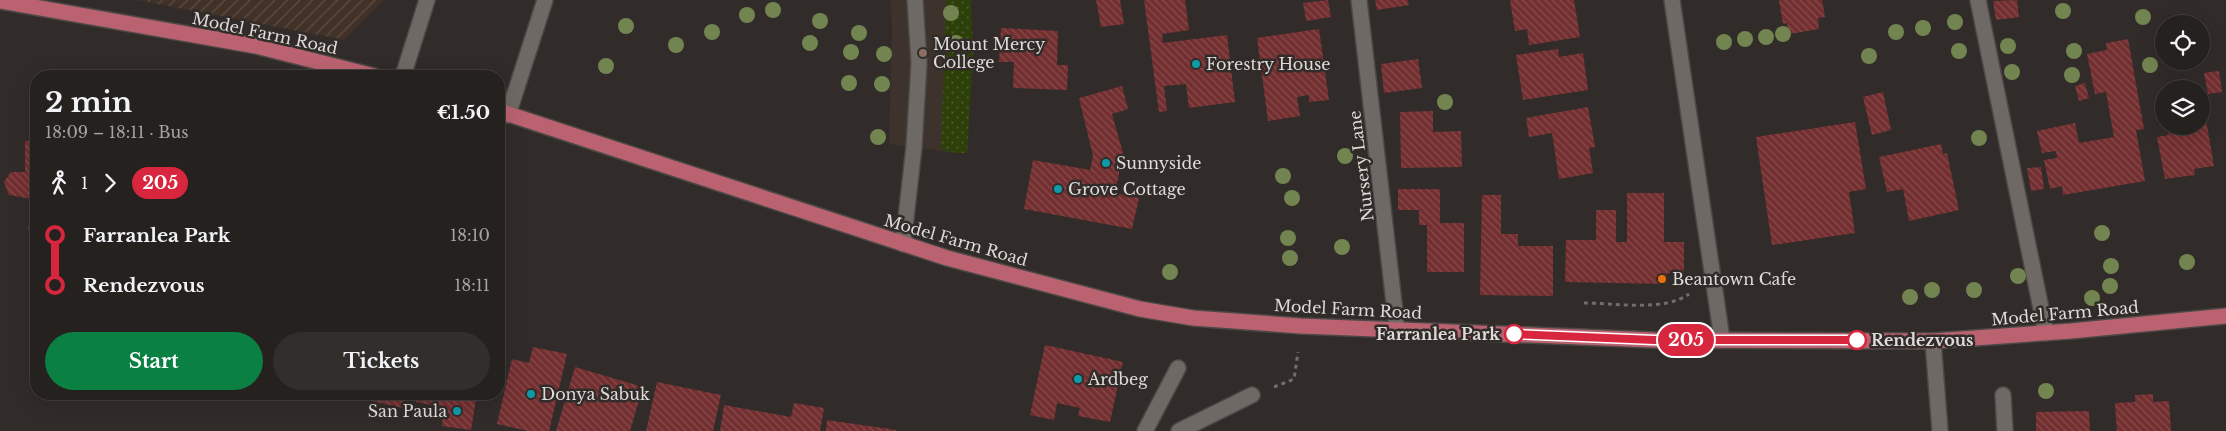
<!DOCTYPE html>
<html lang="en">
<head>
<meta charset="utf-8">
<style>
  :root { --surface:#25211f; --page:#312e2c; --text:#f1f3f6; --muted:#a3a3a4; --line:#423e3d; --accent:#0b8043 }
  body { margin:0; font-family:"Libre Baskerville",serif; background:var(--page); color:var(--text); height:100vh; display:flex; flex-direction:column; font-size:19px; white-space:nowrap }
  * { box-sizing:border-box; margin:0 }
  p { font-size:16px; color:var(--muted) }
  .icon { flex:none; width:28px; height:28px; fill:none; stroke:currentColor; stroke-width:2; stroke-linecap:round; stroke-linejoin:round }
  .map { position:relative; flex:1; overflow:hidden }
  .side { position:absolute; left:30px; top:70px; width:475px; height:330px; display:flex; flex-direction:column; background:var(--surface); border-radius:20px; box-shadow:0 5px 20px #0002,0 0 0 1px var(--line) }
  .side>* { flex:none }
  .badge { padding:0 10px; border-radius:16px; font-size:18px; line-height:32px }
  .controls { position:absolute; left:2155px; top:15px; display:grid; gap:10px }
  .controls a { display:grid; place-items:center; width:55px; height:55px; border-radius:50%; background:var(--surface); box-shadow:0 5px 20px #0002,0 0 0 1px var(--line); font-size:25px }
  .map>.badge { position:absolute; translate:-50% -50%; box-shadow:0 0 0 2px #fff }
  .legs { display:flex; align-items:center; gap:8px; height:55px; padding:0 15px; font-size:16px }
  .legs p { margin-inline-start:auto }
  .summary { display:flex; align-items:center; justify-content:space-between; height:85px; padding:0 15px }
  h1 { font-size:28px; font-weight:700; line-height:38px }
  .button { display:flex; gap:10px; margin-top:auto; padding:10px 15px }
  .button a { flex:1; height:58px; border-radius:30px; background:var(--accent); color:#fff; font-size:20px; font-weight:700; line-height:58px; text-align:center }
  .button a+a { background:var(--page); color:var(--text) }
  ul { padding:0 15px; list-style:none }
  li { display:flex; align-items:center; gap:18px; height:50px; font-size:19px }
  li i { display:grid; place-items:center; width:8px; height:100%; margin:0 6px; background:currentColor }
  li i::after { content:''; width:12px; height:12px; margin:-6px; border:4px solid; border-radius:50%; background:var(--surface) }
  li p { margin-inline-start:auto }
  li:first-child i { background:linear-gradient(#0000 50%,currentColor 0) }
  li:last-child i { background:linear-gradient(currentColor 50%,#0000 0) }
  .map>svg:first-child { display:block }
  .built { fill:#3d332c }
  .industrial { fill:url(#industrial-furrows) }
  .grass { fill:url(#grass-dots) }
  .building { fill:url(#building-back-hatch) }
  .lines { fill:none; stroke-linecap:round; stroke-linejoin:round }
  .minor-casing { stroke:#4c4846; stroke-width:18 }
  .major-casing { stroke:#4c4846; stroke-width:18 }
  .path { stroke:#716d6a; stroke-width:3; stroke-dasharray:4 4; stroke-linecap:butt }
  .minor { stroke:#6f6965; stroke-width:15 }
  .major { stroke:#bb6270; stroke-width:15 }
  .tree { fill:#728551 }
  .line-1-casing { stroke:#fff; stroke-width:11 }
  .line-1 { stroke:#d7263d; stroke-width:8 }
  .education-dot { fill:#8d6e63; stroke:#312c29; stroke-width:2 }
  .culture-dot { fill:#0f9aa8; stroke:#312c29; stroke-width:2 }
  .food-dot { fill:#e8710a; stroke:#312c29; stroke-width:2 }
  .stop-1-dot { fill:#fff; stroke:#d7263d; stroke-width:2.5 }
  .labels { text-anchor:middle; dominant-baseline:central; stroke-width:5; stroke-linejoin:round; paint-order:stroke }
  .street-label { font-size:16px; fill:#dedbd9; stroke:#312c29 }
  .poi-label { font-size:16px; fill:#dedbd9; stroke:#312c29; text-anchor:start }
  .stop-label { font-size:16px; font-weight:bold; fill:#dedbd9; stroke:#312c29; text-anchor:end }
</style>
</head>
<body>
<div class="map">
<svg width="2226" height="431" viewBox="0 0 2226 431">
  <defs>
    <pattern id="industrial-furrows" width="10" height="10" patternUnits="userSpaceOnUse" patternTransform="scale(1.25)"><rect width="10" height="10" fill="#413126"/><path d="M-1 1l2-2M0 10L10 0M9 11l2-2" fill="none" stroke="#5c4e45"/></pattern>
    <pattern id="grass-dots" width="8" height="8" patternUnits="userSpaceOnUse" patternTransform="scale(1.25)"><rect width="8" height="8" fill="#2e4009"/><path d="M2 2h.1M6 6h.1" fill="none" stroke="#4c5b2c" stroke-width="1.8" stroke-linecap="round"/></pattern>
    <pattern id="building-back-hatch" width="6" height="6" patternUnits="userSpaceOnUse" patternTransform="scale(1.25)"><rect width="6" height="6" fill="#732e30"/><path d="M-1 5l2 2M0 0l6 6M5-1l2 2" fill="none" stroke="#864c4d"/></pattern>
  </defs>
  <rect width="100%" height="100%" fill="#312c29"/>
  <path class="built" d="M 890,0 L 951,0 L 956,153 L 889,144 L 892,26 Z"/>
  <path class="industrial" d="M 137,0 L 384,0 L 344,40 Z"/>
  <path class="grass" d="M 946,0 L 971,0 L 973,55 L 967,153 L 956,153 L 941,150 Z"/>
  <path class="building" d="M 1096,0 L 1120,0 L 1124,24 L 1101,27 Z
    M 1144,0 L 1185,0 L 1189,30 L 1162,34 L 1163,43 L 1227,35 L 1235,102 L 1189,108 L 1186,84 L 1164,86 L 1167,111 L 1159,112 Z
    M 1328,0 L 1331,17 L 1306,21 L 1303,3 Z
    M 1375,0 L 1408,0 L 1409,5 L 1377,10 Z
    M 1510,0 L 1574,0 L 1580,37 L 1529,45 L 1527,29 L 1515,31 Z
    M 1779,0 L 1822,0 L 1825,17 L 1818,18 L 1819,29 L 1789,34 L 1787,23 L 1783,24 Z
    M 2017,0 L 2019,17 L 1996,20 L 1993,1 Z
    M 1001,28 L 1058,31 L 1057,65 L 1068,65 L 1067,90 L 1013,88 L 1014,62 L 999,62 Z
    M 1319,29 L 1329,100 L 1309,102 L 1309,95 L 1297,97 L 1300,116 L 1268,121 L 1257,38 Z
    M 2128,39 L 2144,129 L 2136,130 L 2145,181 L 2063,195 L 2062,186 L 2050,189 L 2044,160 L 2057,158 L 2056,151 L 2042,153 L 2037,131 L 2075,123 L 2079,143 L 2114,137 L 2106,92 L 2095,94 L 2087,54 L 2107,50 L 2106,43 Z
    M 1558,49 L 1559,57 L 1583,53 L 1588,90 L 1523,100 L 1516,55 Z
    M 1418,59 L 1422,88 L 1384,93 L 1381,64 Z
    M 2219,71 L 2222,92 L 2208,94 L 2204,73 Z
    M 2085,83 L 2089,98 L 2079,101 L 2075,86 Z
    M 1122,86 L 1128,109 L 1112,114 L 1123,153 L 1115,193 L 1139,198 L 1132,229 L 1024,209 L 1033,160 L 1090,170 L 1093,156 L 1079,98 Z
    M 2201,91 L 2214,166 L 2194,169 L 2195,175 L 2165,179 L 2157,137 L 2169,135 L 2167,126 L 2201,126 Z
    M 1883,92 L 1891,130 L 1872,135 L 1863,97 Z
    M 1588,107 L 1595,147 L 1589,148 L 1593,173 L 1559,179 L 1552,133 L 1529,137 L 1526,118 Z
    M 1433,111 L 1433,132 L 1461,131 L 1462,167 L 1401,168 L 1400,112 Z
    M 1855,122 L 1866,189 L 1849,192 L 1855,233 L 1772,245 L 1756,137 Z
    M 25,141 L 36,141 L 36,231 L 28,230 L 32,199 L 9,195 L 4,182 L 11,172 L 25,172 Z
    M 1941,144 L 1943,154 L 1947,153 L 1959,210 L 1909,221 L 1903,189 L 1887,192 L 1879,157 Z
    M 2041,167 L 2044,189 L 2031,191 L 2027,168 Z
    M 1398,189 L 1440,189 L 1440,223 L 1464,223 L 1464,272 L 1427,272 L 1427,225 L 1419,225 L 1419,210 L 1398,210 Z
    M 1627,193 L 1664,193 L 1664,242 L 1684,242 L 1684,273 L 1667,273 L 1667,284 L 1565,282 L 1566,240 L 1596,240 L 1596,210 L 1616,210 L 1616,242 L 1627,242 Z
    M 1482,195 L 1501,195 L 1501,234 L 1518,234 L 1518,246 L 1553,246 L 1553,296 L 1480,295 Z
    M 1045,345 L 1123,362 L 1110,422 L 1078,416 L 1080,408 L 1057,403 L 1054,420 L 1030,415 Z
    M 533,347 L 567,354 L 549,431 L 528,431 L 497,424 L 512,359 L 529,363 Z
    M 575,367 L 643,387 L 630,431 L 556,431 Z
    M 657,382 L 721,395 L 713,431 L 646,431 Z
    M 363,394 L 406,394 L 403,408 L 362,399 Z
    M 417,394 L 487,394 L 486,401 L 476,399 L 471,430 L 442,426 L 443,416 L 436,406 L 416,402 Z
    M 2153,394 L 2153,402 L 2169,401 L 2171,431 L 2117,431 L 2115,403 L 2135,402 L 2135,395 Z
    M 794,403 L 824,408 L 820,431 L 720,431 L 724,405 L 791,417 Z
    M 2089,411 L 2090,431 L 2036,431 L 2036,412 Z
    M 827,420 L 896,430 L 896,431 L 826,431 Z"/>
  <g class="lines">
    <defs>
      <path id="minor" d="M 1359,0 L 1397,329
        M 1672,0 L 1722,339
        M 1978,0 L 2046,333
        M 403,76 L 427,0
        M 508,115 L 545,0
        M 903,244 L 914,147 L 919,63 L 915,0
        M 1933,341 L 1940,431
        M 2003,395 L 2005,431
        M 1145,431 L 1178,368
        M 1179,431 L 1252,395"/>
      <path id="major" d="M 0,1 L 256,46 L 374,76
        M 499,111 L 947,258 L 1140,309 L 1193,318 L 1301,326 L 1654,340 L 1933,341 L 2071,331 L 2226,316"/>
    </defs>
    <use href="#minor" class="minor-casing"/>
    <use href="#major" class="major-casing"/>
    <path class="path" d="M 1584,303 C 1614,303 1665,312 1689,294
      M 1274,387 L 1294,379 L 1298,352"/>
    <use href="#minor" class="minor"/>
    <use href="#major" class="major"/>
  </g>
  <g class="tree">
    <circle cx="773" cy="10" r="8"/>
    <circle cx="2063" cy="11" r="8"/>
    <circle cx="951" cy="13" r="8"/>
    <circle cx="747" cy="15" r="8"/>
    <circle cx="2143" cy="17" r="8"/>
    <circle cx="820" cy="21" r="8"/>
    <circle cx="1955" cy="22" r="8"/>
    <circle cx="626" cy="26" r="8"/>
    <circle cx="1923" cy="28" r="8"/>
    <circle cx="712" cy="32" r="8"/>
    <circle cx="1896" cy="32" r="8"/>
    <circle cx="859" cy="33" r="8"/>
    <circle cx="1783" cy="34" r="8"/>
    <circle cx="1766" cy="37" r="8"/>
    <circle cx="1745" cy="39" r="8"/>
    <circle cx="1724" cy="42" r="8"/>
    <circle cx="810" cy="43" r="8"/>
    <circle cx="956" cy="43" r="8"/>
    <circle cx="676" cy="45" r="8"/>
    <circle cx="2008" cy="46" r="8"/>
    <circle cx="1959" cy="51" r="8"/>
    <circle cx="2074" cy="51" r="8"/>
    <circle cx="851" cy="52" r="8"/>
    <circle cx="884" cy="54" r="8"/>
    <circle cx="1869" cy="56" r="8"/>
    <circle cx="2150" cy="65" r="8"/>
    <circle cx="606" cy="66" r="8"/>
    <circle cx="2012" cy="72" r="8"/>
    <circle cx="2072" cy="75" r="8"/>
    <circle cx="849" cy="83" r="8"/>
    <circle cx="882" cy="84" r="8"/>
    <circle cx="1445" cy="102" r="8"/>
    <circle cx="878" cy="137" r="8"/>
    <circle cx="1979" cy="138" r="8"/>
    <circle cx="1345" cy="156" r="8"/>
    <circle cx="1283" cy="176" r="8"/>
    <circle cx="1292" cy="198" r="8"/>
    <circle cx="2102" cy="233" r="8"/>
    <circle cx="1288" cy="238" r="8"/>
    <circle cx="1342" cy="247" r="8"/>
    <circle cx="1290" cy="258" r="8"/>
    <circle cx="2187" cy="262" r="8"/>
    <circle cx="2111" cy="266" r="8"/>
    <circle cx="1170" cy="272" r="8"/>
    <circle cx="2018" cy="276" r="8"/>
    <circle cx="2110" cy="286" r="8"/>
    <circle cx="1932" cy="290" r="8"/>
    <circle cx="1974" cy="290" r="8"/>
    <circle cx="1910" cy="297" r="8"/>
    <circle cx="2092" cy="298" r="8"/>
    <circle cx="2046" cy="391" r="8"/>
  </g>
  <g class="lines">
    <defs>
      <path id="line-1" d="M 1514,334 L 1654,340 L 1857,340"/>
    </defs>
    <use href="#line-1" class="line-1-casing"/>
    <use href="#line-1" class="line-1"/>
  </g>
  <circle class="education-dot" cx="923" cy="53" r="5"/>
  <g class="culture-dot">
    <circle cx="1196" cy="64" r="5"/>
    <circle cx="1106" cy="163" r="5"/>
    <circle cx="1058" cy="189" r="5"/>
    <circle cx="1078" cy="379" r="5"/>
    <circle cx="531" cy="394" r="5"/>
    <circle cx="457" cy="411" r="5"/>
  </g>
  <circle class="food-dot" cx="1662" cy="279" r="5"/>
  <g class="stop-1-dot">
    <circle cx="1514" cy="334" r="9"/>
    <circle cx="1857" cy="340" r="9"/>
  </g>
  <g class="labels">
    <g class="street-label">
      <text transform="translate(265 33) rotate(12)">Model Farm Road</text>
      <text transform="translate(1361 166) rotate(-97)">Nursery Lane</text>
      <text transform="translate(956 240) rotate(16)">Model Farm Road</text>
      <text transform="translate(1348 309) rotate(3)">Model Farm Road</text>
      <text transform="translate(2065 313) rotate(-5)">Model Farm Road</text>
    </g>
    <g class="poi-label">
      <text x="933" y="44">Mount Mercy<tspan x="933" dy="18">College</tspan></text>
      <text x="1206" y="64">Forestry House</text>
      <text x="1116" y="163">Sunnyside</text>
      <text x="1068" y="189">Grove Cottage</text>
      <text x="1672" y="279">Beantown Cafe</text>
      <text x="1088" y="379">Ardbeg</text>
      <text x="541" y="394">Donya Sabuk</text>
      <text x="447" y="411" text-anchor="end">San Paula</text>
    </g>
    <g class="stop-label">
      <text x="1500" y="334">Farranlea Park</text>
      <text x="1871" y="340" text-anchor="start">Rendezvous</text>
    </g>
  </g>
</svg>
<div class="controls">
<a><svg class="icon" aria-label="locate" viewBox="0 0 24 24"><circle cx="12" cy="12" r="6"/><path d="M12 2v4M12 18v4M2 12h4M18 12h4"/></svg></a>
<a><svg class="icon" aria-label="layers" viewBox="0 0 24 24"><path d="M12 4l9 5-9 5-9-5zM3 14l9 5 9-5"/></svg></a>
</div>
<b class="badge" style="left:1686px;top:340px;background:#d7263d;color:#fff">205</b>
<section class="side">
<div class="summary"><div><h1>2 min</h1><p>18:09 – 18:11 · Bus</p></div><b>€1.50</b></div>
<div class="legs"><svg class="icon" aria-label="walk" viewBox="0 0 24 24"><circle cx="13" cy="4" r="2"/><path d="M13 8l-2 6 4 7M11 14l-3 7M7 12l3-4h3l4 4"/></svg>1<svg class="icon" aria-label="forward" viewBox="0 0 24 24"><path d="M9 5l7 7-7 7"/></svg><b class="badge" style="background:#d7263d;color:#fff">205</b></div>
<ul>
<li><i style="color:#d7263d"></i><b>Farranlea Park</b><p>18:10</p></li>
<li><i style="color:#d7263d"></i><b>Rendezvous</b><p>18:11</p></li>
</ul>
<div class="button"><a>Start</a><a>Tickets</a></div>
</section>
</div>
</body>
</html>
